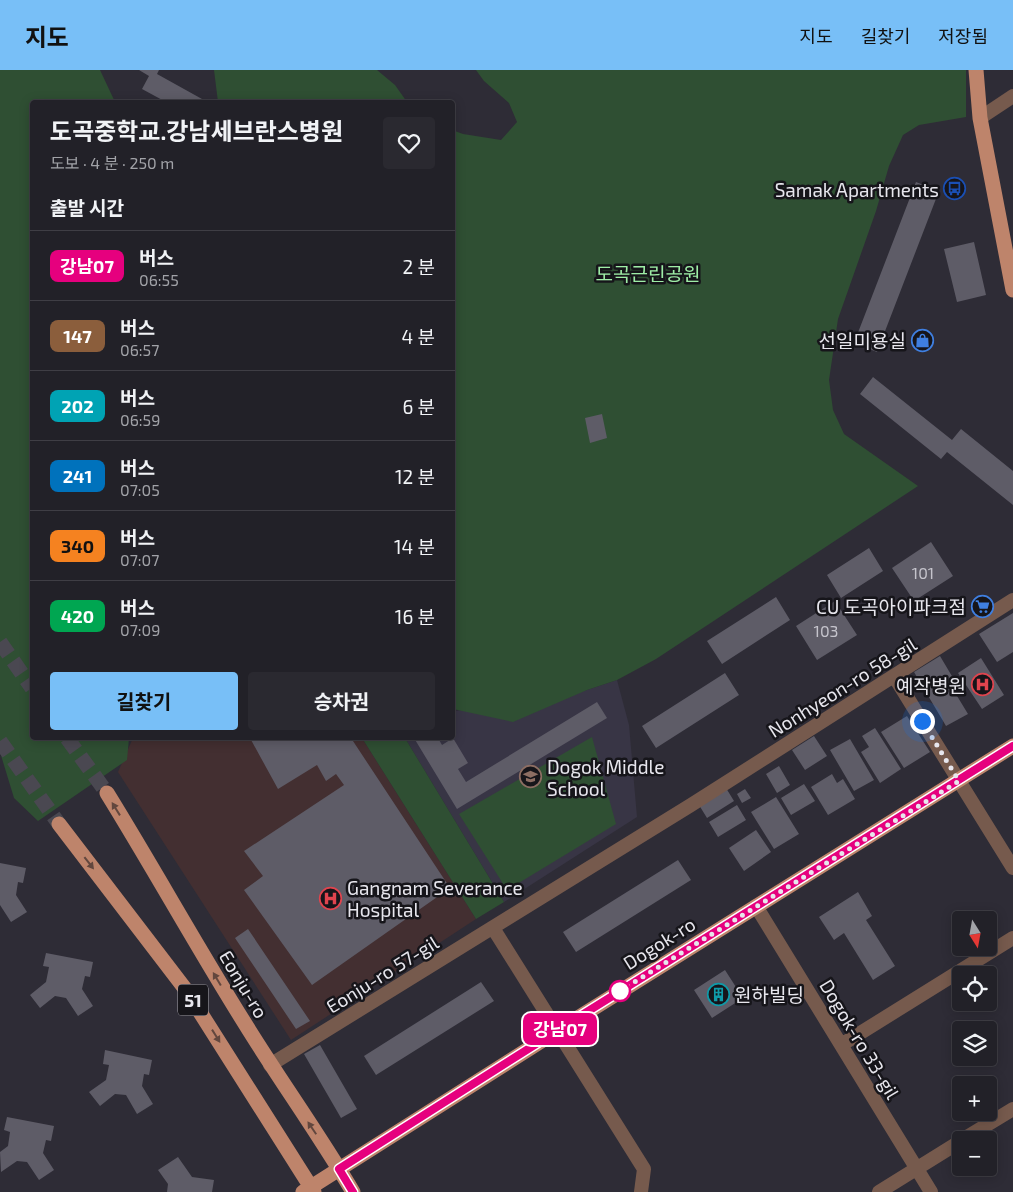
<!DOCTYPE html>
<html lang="ko">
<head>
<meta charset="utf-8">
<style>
  :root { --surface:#222128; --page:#2a2930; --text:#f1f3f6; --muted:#a2a3a8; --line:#3f3e45; --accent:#78bff7 }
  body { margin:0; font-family:"Exo 2","Noto Sans KR",sans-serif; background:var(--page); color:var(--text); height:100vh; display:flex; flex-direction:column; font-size:19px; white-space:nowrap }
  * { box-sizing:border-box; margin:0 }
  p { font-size:16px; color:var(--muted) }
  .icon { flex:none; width:28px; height:28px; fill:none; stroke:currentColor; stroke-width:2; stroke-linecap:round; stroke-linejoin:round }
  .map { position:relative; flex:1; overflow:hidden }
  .details { position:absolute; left:30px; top:30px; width:425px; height:640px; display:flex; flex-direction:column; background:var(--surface); border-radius:5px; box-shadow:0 2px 12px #0003,0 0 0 1px var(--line) }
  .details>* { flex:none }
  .badge { padding:0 10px; border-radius:8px; font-size:18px; line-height:32px }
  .needle { width:32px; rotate:169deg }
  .buttons { position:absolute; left:952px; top:841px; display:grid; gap:10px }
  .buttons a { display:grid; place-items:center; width:45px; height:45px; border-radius:5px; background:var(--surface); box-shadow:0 2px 12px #0003,0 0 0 1px var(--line); font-size:25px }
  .you { position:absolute; width:25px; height:25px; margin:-12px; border:4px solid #fff; border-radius:50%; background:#1a73e8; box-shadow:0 0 0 8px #1a73e833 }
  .map>.badge { position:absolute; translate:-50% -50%; box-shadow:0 0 0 2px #fff }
  h2 { padding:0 20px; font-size:19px; line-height:45px }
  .round { display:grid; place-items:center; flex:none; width:52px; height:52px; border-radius:5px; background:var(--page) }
  .head { display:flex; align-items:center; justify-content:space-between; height:85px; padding:0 20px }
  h1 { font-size:24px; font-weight:700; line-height:38px }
  .cta { display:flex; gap:10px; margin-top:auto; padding:10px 20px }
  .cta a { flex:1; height:58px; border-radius:5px; background:var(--accent); color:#111; font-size:20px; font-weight:700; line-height:58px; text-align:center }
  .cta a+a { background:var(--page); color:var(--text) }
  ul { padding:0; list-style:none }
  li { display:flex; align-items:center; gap:15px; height:70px; padding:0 20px; border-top:1px solid var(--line) }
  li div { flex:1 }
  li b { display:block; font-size:19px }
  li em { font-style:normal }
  li .badge { min-width:55px; font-weight:700; text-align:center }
  header { display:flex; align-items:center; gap:30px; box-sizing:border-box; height:70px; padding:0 25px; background:var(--accent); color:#111 }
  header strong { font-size:24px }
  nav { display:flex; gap:28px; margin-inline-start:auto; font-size:18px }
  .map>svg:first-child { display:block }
  .built { fill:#383545 }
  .medical { fill:#432f31 }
  .green { fill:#2f4f33 }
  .building { fill:#5e5c67 }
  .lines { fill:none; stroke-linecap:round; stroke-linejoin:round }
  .major-tunnel { stroke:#4a4851; stroke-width:15; stroke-dasharray:15 8; stroke-linecap:butt }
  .minor { stroke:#765a4d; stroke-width:14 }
  .major { stroke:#be846b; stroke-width:15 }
  .oneway { fill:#62473e }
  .line-casing { stroke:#fff; stroke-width:11 }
  .line { stroke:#e6007e; stroke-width:8 }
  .walk { stroke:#e7e6ed; stroke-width:5; stroke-dasharray:0 9 }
  .stop-dot { fill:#fff; stroke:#e6007e; stroke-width:2.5 }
  .labels { text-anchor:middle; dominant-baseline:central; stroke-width:5; stroke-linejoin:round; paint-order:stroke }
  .number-label { font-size:16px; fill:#c5c4cc }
  .shield { fill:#16151a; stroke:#a8a7ae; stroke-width:1 }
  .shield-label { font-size:18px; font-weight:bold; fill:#e7e6ed }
  .poi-label { font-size:19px; fill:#e7e6ed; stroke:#16151a; text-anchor:end }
  .park-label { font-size:19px; fill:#9eeda6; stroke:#16151a }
  .street-label { font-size:19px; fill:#e7e6ed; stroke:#16151a }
</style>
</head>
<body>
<header>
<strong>지도</strong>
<nav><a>지도</a><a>길찾기</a><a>저장됨</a></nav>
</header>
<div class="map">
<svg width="1013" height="1122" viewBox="0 0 1013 1122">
  <rect width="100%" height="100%" fill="#2e2c36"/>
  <path class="built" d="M 617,610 L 629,655 L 637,747 L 504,832 L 405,668 L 452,668 L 453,639 L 455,641 L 587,620 Z"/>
  <path class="medical" d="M 133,668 L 362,668 L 476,849 L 291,970 L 118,702 Z"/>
  <path class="green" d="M 0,0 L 100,0 L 115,32 L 32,32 L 32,668 L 129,668 L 127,690 L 38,751 L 14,728 L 0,682 Z
    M 214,0 L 377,0 L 395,15 L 407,32 L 218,32 Z
    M 476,0 L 966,0 L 966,47 L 919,55 L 903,65 L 889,96 L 876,141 L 838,249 L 829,310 L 833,340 L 844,364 L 918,416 L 656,589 L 617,610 L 587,620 L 513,652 L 453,639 L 452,60 L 463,64 L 501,70 L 517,52 L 509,33 L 484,11 Z
    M 592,667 L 616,754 L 507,820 L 459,744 Z
    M 362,668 L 405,668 L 504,832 L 476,849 Z"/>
  <path class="building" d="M 139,0 L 159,0 L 157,4 L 202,29 L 200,32 L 166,32 L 142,19 L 149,6 Z
    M 916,112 L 939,121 L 877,282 L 854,273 Z
    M 974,172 L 986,225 L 957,232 L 944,179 Z
    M 873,307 L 952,370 L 961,359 L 1013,401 L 1013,435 L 947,382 L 941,389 L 860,324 Z
    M 602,344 L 607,368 L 590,373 L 585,348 Z
    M 931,472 L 953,506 L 914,531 L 892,498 Z
    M 869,478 L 883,501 L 841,528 L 827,505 Z
    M 776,527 L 790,550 L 722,594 L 707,571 Z
    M 835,531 L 857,565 L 817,590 L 796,556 Z
    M 1013,543 L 1013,582 L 997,592 L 979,564 Z
    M 940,586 L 956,613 L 951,616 L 968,644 L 946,656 L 914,602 Z
    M 981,588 L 1004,625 L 982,639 L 958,603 Z
    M 725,603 L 739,625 L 656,678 L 642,656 Z
    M 597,632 L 607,648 L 457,739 L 414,668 L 438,668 L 442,675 L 453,668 L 468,693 L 458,699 L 466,712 Z
    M 907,646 L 930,682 L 904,698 L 881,662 Z
    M 875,658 L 901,699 L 880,713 L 861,682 L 869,677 L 862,666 Z
    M 814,666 L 827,686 L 805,700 L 792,680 Z
    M 250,668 L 351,668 L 450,818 L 312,915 L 244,820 L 263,806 L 244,781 L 344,715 L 336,704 L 326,711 L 317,695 L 278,719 Z
    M 850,669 L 874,710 L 854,721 L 830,680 Z
    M 779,696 L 790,715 L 777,723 L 766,704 Z
    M 832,704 L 837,713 L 843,709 L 855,729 L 828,745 L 811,717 Z
    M 804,714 L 815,731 L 791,745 L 781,728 Z
    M 726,718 L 734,731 L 707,748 L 699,735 Z
    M 745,719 L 751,728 L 742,733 L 737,724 Z
    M 776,727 L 799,764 L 774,779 L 751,742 Z
    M 737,735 L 746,750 L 718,767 L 709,752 Z
    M 756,760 L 771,782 L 744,801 L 729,778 Z
    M 678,790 L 691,810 L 576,882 L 563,862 Z
    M 0,793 L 26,798 L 23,813 L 18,812 L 16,825 L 27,842 L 11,852 L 0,835 Z
    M 858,822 L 872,846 L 866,850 L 895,896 L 873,910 L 844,863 L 834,870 L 819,847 Z
    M 248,859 L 310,951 L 296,959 L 235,868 Z
    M 46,883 L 93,892 L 90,907 L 85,906 L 82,919 L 93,936 L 78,946 L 66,928 L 55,926 L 40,938 L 30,925 L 46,912 L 49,897 L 43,896 Z
    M 725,900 L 743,928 L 712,948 L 694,920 Z
    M 481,912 L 494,931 L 376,1005 L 364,986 Z
    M 320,975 L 357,1039 L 341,1048 L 304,984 Z
    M 105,980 L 152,990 L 149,1005 L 144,1004 L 142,1016 L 153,1034 L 137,1044 L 126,1025 L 115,1024 L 100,1036 L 89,1022 L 106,1010 L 109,995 L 103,994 Z
    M 7,1047 L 54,1056 L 51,1071 L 46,1070 L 43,1083 L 54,1100 L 39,1110 L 27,1092 L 17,1091 L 1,1102 L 0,1082 L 8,1076 L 10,1062 L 4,1060 Z
    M 178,1087 L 192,1107 L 214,1110 L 212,1122 L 167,1122 L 168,1114 L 158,1100 Z"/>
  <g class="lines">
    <path class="major-tunnel" d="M 0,572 L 32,618
      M 67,668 L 107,723
      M 0,671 L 59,754"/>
    <path class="minor" d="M 980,48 L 1013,26
      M 894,606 L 1013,798
      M 756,836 L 931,1122
      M 493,858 L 644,1099 L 641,1122
      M 841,975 L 1013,868
      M 270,995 L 691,735 L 1013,530
      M 962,1070 L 1013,1039
      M 879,1122 L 961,1071"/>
    <path class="major" d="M 976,0 L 980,48 L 1013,220
      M 107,723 C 154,799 197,877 244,952 C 279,1009 319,1064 353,1122
      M 59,754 L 186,920 L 314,1122
      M 303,1122 L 557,961 L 1013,676"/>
  </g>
  <defs><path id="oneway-solid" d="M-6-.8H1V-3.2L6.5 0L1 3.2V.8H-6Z" transform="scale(1.25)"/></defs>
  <g class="oneway">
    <use href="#oneway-solid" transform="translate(116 739) rotate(-122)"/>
    <use href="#oneway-solid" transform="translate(89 793) rotate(52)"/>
    <use href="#oneway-solid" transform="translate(217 909) rotate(-121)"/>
    <use href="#oneway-solid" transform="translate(216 966) rotate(58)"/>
    <use href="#oneway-solid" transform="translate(312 1058) rotate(-124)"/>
  </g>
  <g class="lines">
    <defs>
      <path id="line" d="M 353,1122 L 339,1099 L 574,950 L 1013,676"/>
    </defs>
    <use href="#line" class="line-casing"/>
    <use href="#line" class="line"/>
    <path class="walk" d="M 620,921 L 959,711 L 922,651"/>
  </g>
  <defs>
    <symbol id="bus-ring" viewBox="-11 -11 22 22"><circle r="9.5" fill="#16151a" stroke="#1a4fb4" stroke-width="1.5"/><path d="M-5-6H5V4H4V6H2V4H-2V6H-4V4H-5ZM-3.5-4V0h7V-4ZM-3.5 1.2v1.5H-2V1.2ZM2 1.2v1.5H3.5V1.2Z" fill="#1a4fb4"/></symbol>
    <symbol id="shop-ring" viewBox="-11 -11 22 22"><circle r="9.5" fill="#16151a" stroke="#3f7fe0" stroke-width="1.5"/><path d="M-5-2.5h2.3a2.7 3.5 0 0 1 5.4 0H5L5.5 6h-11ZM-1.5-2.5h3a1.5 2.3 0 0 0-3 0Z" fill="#3f7fe0"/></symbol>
    <symbol id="supermarket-ring" viewBox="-11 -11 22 22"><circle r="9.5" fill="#16151a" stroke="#3f7fe0" stroke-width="1.5"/><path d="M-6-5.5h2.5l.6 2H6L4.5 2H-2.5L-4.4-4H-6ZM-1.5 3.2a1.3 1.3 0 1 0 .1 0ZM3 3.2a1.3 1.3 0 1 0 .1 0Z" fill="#3f7fe0"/></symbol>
    <symbol id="hospital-ring" viewBox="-11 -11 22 22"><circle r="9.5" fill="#16151a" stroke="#e0444e" stroke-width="1.5"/><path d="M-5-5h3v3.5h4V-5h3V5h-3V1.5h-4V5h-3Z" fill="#e0444e"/></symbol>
    <symbol id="school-ring" viewBox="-11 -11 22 22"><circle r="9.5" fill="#16151a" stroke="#8d6e63" stroke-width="1.5"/><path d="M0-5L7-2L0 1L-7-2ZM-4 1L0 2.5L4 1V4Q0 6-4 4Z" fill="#8d6e63"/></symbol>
    <symbol id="building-ring" viewBox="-11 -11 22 22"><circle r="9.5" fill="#16151a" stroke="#0f9aa8" stroke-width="1.5"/><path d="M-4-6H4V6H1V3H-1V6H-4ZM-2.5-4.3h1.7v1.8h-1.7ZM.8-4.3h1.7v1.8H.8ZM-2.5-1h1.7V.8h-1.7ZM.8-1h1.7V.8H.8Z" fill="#0f9aa8"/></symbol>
  </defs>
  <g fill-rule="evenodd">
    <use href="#bus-ring" x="942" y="106" width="25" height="25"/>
    <use href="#shop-ring" x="910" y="258" width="25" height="25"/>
    <use href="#supermarket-ring" x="970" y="524" width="25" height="25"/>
    <use href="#hospital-ring" x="970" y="602" width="25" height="25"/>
    <use href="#school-ring" x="518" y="694" width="25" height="25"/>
    <use href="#hospital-ring" x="318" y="816" width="25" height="25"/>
    <use href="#building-ring" x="706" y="912" width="25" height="25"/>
  </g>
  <circle class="stop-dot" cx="620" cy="921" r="10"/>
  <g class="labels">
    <g class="number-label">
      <text x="923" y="502">101</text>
      <text x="826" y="560">103</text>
    </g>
    <rect class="shield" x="178" y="914.5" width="30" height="31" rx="4"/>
    <g class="shield-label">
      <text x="193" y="930">51</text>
    </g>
    <g class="poi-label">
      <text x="939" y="119">Samak Apartments</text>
      <text x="906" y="270">선일미용실</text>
      <text x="966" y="536">CU 도곡아이파크점</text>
      <text x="966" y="615">예작병원</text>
      <text x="547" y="696" text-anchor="start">Dogok Middle<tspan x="547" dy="22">School</tspan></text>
      <text x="347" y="817" text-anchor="start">Gangnam Severance<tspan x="347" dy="22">Hospital</tspan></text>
      <text x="734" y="924" text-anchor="start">원하빌딩</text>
    </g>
    <g class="park-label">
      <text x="648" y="203">도곡근린공원</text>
    </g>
    <g class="street-label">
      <text transform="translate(842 617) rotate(-32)">Nonhyeon-ro 58-gil</text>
      <text transform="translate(659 873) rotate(-32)">Dogok-ro</text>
      <text transform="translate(382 904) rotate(-32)">Eonju-ro 57-gil</text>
      <text transform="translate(244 914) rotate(59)">Eonju-ro</text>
      <text transform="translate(860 969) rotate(59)">Dogok-ro 33-gil</text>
    </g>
  </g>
</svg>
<div class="buttons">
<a><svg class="needle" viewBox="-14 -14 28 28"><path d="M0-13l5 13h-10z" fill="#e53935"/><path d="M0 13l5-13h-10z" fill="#a2a3a8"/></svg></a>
<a><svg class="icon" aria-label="locate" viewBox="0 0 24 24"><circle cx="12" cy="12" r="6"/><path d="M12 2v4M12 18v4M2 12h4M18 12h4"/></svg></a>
<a><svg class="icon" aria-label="layers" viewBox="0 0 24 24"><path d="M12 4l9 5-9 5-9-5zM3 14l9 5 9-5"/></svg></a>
<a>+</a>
<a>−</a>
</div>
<div class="you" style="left:922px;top:651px"></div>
<b class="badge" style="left:560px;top:959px;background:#e6007e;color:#fff">강남07</b>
<section class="details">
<div class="head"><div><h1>도곡중학교.강남세브란스병원</h1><p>도보 · 4 분 · 250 m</p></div><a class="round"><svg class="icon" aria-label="heart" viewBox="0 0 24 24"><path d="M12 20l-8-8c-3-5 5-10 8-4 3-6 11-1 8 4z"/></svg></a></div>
<h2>출발 시간</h2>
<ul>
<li><span class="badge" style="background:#e6007e;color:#fff">강남07</span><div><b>버스</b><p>06:55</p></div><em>2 분</em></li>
<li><span class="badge" style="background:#8b5e3c;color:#fff">147</span><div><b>버스</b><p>06:57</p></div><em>4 분</em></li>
<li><span class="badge" style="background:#00a3b4;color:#fff">202</span><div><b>버스</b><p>06:59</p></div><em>6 분</em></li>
<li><span class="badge" style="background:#0072bc;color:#fff">241</span><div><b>버스</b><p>07:05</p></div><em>12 분</em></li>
<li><span class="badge" style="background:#f58220;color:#111">340</span><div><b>버스</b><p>07:07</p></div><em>14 분</em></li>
<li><span class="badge" style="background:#00a651;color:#fff">420</span><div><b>버스</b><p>07:09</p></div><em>16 분</em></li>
</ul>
<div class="cta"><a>길찾기</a><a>승차권</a></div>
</section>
</div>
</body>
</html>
